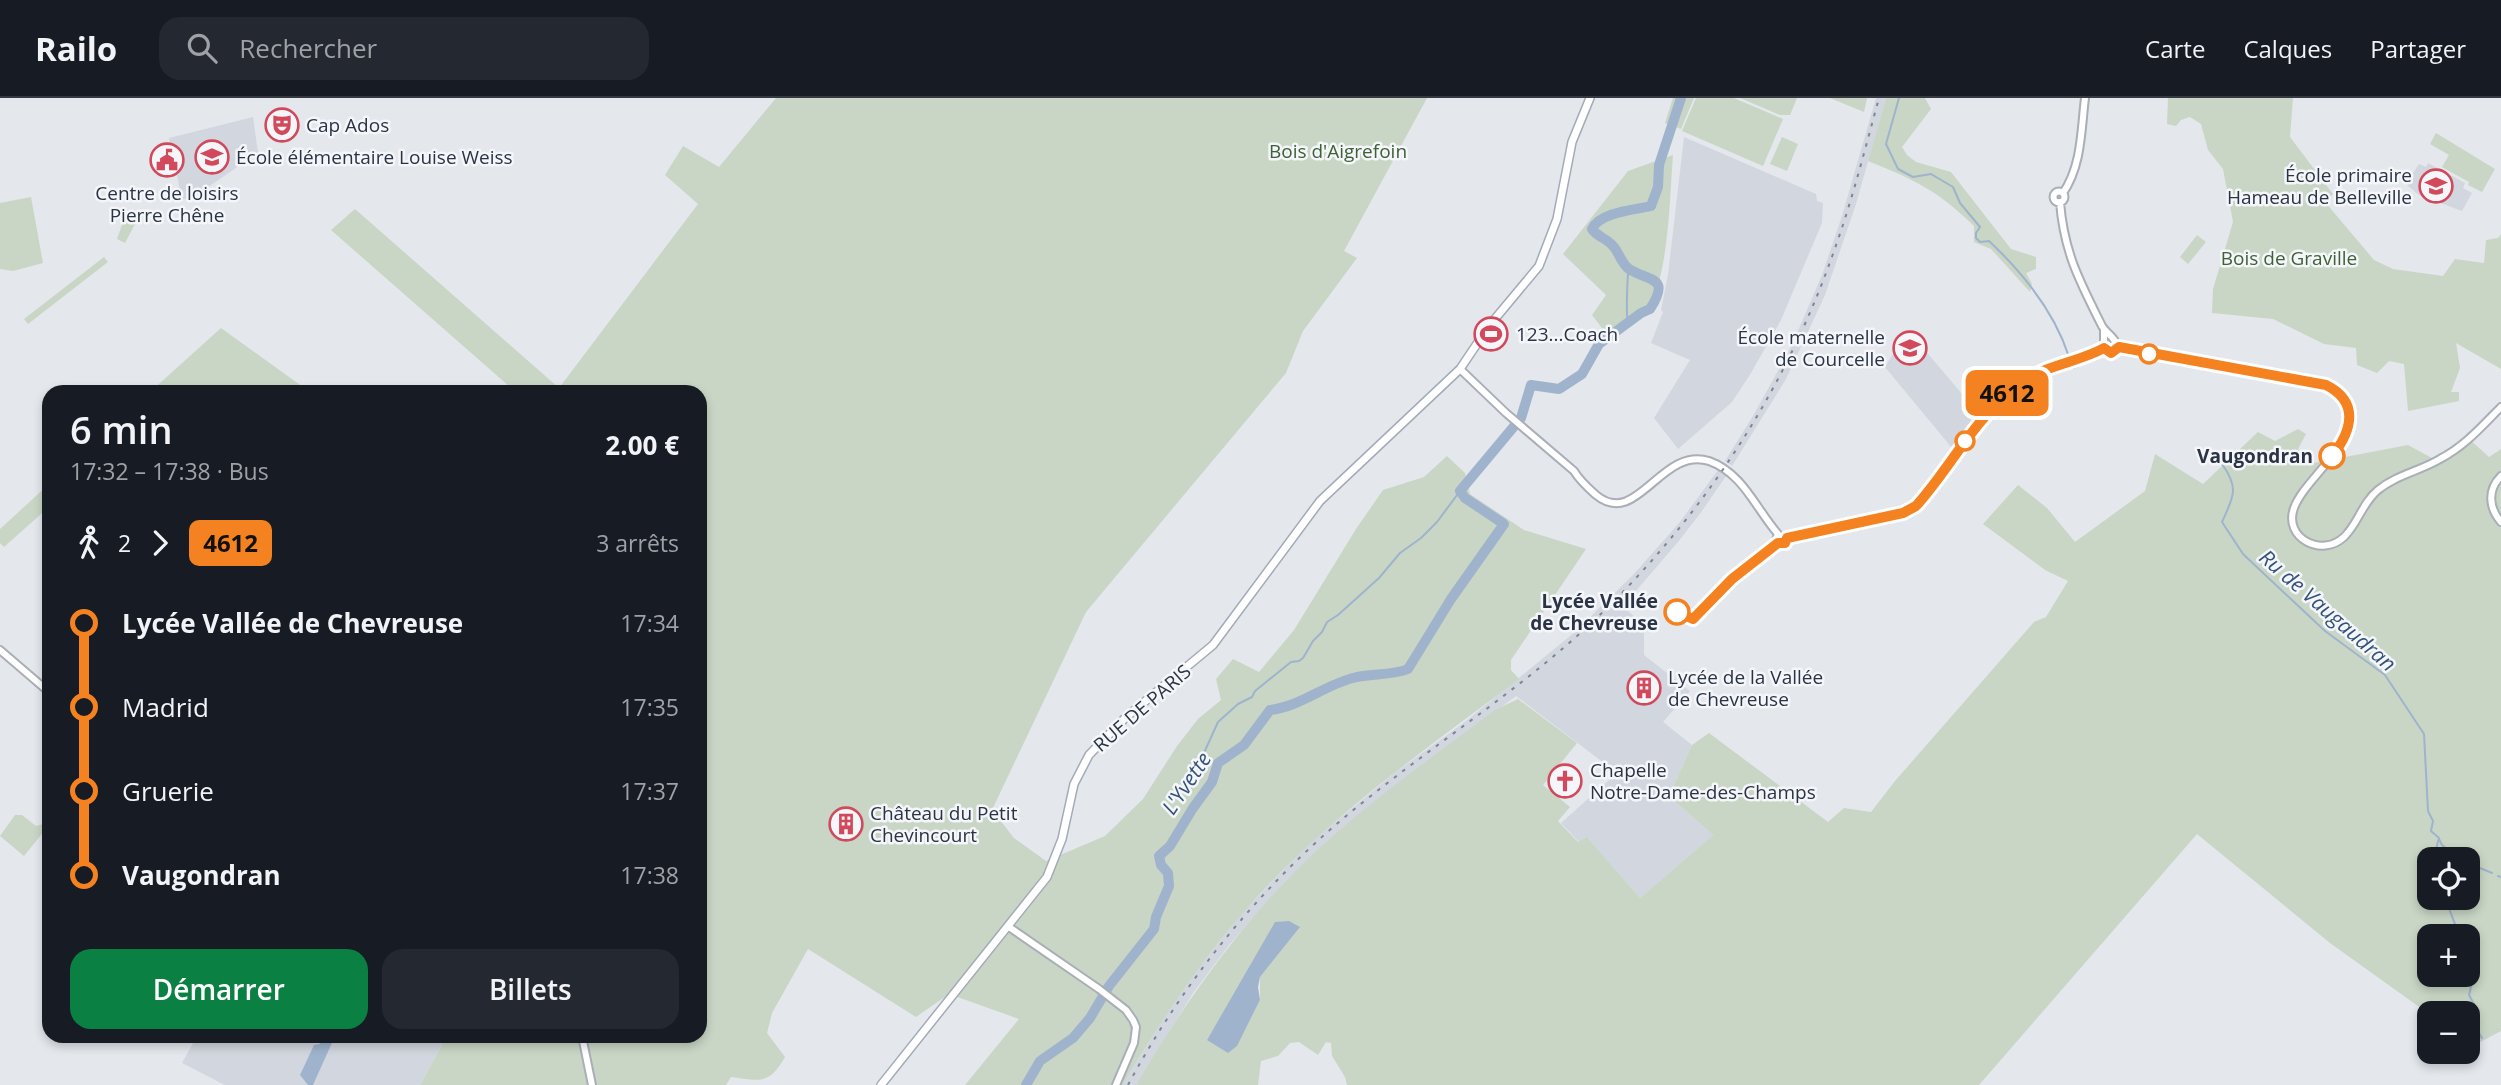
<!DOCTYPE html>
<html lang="fr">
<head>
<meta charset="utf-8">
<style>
  :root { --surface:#171b24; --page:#242831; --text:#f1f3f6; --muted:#9ea1a6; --line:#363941; --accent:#0b8043 }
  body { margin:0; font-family:"Open Sans",sans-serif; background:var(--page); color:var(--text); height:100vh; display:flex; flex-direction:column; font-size:26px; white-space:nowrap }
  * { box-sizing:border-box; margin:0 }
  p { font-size:23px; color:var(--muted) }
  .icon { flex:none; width:38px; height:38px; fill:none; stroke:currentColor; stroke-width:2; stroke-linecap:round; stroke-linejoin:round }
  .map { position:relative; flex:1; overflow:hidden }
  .side { position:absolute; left:42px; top:287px; width:665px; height:658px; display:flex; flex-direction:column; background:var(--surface); border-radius:21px; box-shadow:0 4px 10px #0003 }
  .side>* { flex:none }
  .badge { padding:0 14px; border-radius:10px; font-size:24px; line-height:46px }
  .fabs { position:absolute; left:2417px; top:749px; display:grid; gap:14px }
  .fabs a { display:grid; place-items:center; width:63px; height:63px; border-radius:14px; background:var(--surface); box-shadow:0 4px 10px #0003; font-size:35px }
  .map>.badge { position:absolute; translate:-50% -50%; box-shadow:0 0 0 4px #fff }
  .legs { display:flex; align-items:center; gap:10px; height:77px; padding:0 28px; font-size:23px }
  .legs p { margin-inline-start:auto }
  .head { display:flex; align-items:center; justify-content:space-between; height:119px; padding:0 28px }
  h1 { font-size:38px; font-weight:600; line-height:52px }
  .cta { display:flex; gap:14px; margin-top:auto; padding:14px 28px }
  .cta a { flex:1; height:80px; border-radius:21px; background:var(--accent); color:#fff; font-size:28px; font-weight:600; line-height:80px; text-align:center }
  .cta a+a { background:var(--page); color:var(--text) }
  ul { padding:0 28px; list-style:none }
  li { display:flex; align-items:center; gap:24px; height:84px; font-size:26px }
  li i { display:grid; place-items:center; width:10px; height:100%; margin:0 9px; background:currentColor }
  li i::after { content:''; width:18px; height:18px; margin:-9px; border:5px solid; border-radius:50%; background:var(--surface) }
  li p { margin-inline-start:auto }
  li:first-child i { background:linear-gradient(#0000 50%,currentColor 0) }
  li:last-child i { background:linear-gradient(currentColor 50%,#0000 0) }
  header { display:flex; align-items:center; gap:42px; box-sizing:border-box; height:98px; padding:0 35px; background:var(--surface); border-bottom:2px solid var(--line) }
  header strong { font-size:33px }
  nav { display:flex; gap:38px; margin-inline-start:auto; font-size:24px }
  .search { width:490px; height:63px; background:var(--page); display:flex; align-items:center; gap:18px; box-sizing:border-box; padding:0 24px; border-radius:21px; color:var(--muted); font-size:26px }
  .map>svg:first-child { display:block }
  .built { fill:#d2d6de }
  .green { fill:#c9d6c5; fill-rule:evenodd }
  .water { fill:#9fb4cc }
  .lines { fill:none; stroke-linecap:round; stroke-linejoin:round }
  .stream { stroke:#9fb4cc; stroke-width:2 }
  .river { stroke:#9fb4cc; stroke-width:10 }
  .secondary-casing { stroke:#a9aeb7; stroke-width:10 }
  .primary-casing { stroke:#a3abb8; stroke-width:10 }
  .secondary { stroke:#fff; stroke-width:6 }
  .primary { stroke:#fff; stroke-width:7 }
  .rail { stroke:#7d8696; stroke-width:2; stroke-dasharray:3.5 7; stroke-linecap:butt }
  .line-1-casing { stroke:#fff; stroke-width:16 }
  .line-1 { stroke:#f58220; stroke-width:10 }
  .stop-1-dot { fill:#fff; stroke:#f58220; stroke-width:3.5 }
  .labels { text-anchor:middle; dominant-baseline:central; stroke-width:5; stroke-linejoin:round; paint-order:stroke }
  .poi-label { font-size:19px; fill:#2b3445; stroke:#f4f6f9; text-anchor:start }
  .park-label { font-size:19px; fill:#3f6138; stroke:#f4f6f9 }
  .stop-label { font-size:19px; font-weight:bold; fill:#2b3445; stroke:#f4f6f9; text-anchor:end }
  .street-label { font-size:19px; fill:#2b3445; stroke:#f4f6f9 }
  .water-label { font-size:21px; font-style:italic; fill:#34527a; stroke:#f4f6f9 }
</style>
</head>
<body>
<header>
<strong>Railo</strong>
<div class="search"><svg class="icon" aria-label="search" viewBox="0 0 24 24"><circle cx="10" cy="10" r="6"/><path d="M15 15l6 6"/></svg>Rechercher</div>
<nav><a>Carte</a><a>Calques</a><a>Partager</a></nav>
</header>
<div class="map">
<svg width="2501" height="987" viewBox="0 0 2501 987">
  <rect width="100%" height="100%" fill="#e4e7ec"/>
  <path class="built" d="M 1876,0 L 1886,0 L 1856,106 L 1825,197 L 1786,281 L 1732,368 L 1725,363 L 1753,318 L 1791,249 L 1822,177 L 1842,118 Z
    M 253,19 L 258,55 L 192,100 L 182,101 L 169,40 Z
    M 1684,39 L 1816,96 L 1817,103 L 1823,105 L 1822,125 L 1781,222 L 1751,275 L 1732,304 L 1678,351 L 1654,320 L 1690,262 L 1651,245 L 1663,214 L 1661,212 L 1668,177 Z
    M 2428,65 L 2465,85 L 2463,90 L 2472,95 L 2462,113 L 2419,97 L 2406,86 L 2419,66 L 2426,69 Z
    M 1908,232 L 1978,315 L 1952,350 L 1885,269 Z
    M 1718,372 L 1726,378 L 1702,413 L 1678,444 L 1623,508 L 1644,528 L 1644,557 L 1690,593 L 1663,624 L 1692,647 L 1669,698 L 1713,737 L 1640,800 L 1587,739 L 1579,744 L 1561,725 L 1617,675 L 1516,598 L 1360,716 L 1285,784 L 1230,846 L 1193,895 L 1136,987 L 1123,987 L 1171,908 L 1201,866 L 1242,815 L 1287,768 L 1317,739 L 1396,674 L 1466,623 L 1575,534 L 1633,477 L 1680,424 Z
    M 197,938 L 437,938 L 442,947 L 420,987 L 225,987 L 182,965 Z"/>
  <path class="green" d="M 776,0 L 1427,0 L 1344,153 L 1357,160 L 1303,233 L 1286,275 L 1086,514 L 992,712 L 1014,740 L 1046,763 L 1105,738 L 1143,701 L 1177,648 L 1198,621 L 1221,602 L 1216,581 L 1233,561 L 1259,574 L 1294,532 L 1356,431 L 1383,392 L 1424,379 L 1447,358 L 1465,375 L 1470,396 L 1524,432 L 1586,451 L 1511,562 L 1511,572 L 1519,581 C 1422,654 1321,724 1242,816 C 1196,869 1158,927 1123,987 L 965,987 L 1019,921 L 949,896 L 916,919 L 808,851 L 772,915 L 767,935 L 785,959 C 769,987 760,983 731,979 L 726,987 L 420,987 L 442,947 L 437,938 L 700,938 L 700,294 L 508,294 L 511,290 L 331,132 L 355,111 L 559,290 L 698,106 L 665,77 L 683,48 L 719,69 Z
    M 1673,0 L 1694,0 L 1681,31 L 1665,25 Z
    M 1696,0 L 1734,0 L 1783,21 L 1763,68 L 1682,33 Z
    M 1740,0 L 1797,0 L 1790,17 L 1780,17 Z
    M 1830,0 L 1867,0 L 1864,14 Z
    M 1886,0 L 1925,0 L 1931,11 L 1902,49 L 1907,57 L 1916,64 L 1951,74 L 2011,151 L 2036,159 L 2036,171 L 2026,175 L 2032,186 L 2030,194 L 1991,151 L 1974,144 L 1974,128 C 1937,92 1915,82 1868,63 Z
    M 2168,0 L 2293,0 L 2290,39 L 2333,96 L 2325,104 L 2374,162 L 2393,171 L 2443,178 L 2455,161 L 2484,165 L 2486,142 L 2498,140 L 2501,136 L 2501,271 L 2456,245 L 2460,270 L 2451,294 L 2459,294 L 2459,303 L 2408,313 L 2404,266 L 2389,263 L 2377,275 L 2357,267 L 2356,250 L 2324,246 L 2273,221 L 2212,215 L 2213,191 L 2233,124 L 2223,71 L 2208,52 L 2201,26 L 2190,19 L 2181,22 L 2176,28 L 2167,26 Z
    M 2436,35 L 2495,71 L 2482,94 L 2468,87 L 2469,84 L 2442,69 L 2449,57 L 2430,46 Z
    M 1782,39 L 1798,46 L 1787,73 L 1770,66 Z
    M 1673,57 C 1670,93 1669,183 1647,210 C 1638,221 1617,228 1605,234 L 1592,217 L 1606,197 L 1563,156 L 1628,73 Z
    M 31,99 L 43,165 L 13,173 L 0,171 L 0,105 Z
    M 124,121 L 135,126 L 125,145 L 117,141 Z
    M 2197,137 L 2206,144 L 2188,166 L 2180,159 Z
    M 104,159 L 108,164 L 28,226 L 24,221 Z
    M 221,230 L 310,294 L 150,294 Z
    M 2298,331 L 2306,336 L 2298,351 L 2308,366 L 2408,347 L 2432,360 L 2468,340 L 2489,359 L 2501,351 L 2501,933 L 2473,948 L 2468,943 L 2468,915 L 2429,916 L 2330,845 L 2197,736 L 1979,987 L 1347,987 L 1345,979 L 1332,958 L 1331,945 L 1326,944 L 1318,957 L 1299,944 L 1290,945 L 1278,958 L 1261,963 L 1258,987 L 1136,987 C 1179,914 1226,846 1284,785 C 1347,719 1423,666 1495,612 L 1518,601 L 1577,645 L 1543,687 L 1570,709 L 1558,723 L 1578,744 L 1587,739 L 1640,800 L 1713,737 L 1669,698 L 1692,647 L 1709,635 L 1828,724 L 1844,710 L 1871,714 L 1895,683 L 2034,524 L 2046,519 L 2068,483 L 2045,472 L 1983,426 L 2018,387 L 2047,410 L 2075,444 L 2145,393 L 2155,356 L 2203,386 L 2258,334 L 2275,343 ZM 2429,761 L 2468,761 L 2468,800 L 2429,800 ZM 1300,829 L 1260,879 L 1260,902 L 1245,932 L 1207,942 L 1224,914 ZM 2429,838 L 2468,838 L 2468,877 L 2429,877 Z
    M 49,386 L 49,409 L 4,449 L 0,445 L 0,431 Z
    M 15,717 L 22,717 L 36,728 L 47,725 L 49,727 L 24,758 L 0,738 Z"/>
  <path class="water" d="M 1289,823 L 1300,829 L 1260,879 L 1258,889 L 1260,902 L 1237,948 L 1228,955 L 1207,942 L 1275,824 Z
    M 324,938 L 335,938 L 313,987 L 308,987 L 300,977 L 314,947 L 320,946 Z"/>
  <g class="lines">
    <path class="stream" d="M 1899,0 L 1886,46 L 1898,71 L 1913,79 L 1931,76 L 1953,89 L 1960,105 L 1980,129 L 1976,135 L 1976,140 L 1980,144 L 1989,143 C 2023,175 2055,215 2069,259
      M 1628,225 C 1626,220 1627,177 1629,171
      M 2072,268 L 2073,270 L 2078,268
      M 2222,366 C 2240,391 2233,399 2222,424 L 2243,456 L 2325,533 L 2385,577 L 2424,636 L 2428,713 L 2433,723 L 2431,733 L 2439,740 L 2436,751 L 2438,761
      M 1188,693 L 1202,674 L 1203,657 L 1218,624 L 1238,606 L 1252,599 L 1255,593 L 1291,564 L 1299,563 L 1303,560 L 1313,543 L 1322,534 L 1327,524 L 1338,517 L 1379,480 L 1400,455 L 1421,440 L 1437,424 L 1460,393
      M 2439,741 L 2442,747 L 2461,761
      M 2468,765 L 2492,775
      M 2498,778 L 2501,779
      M 2444,800 C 2452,812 2453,830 2463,838
      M 2468,842 L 2474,847 L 2472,854 L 2477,857 C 2473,870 2473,883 2469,897 L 2475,908 L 2471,922 L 2482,940"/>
    <path class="river" d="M 1026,987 L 1040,963 L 1073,940 L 1090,920 L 1109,888 L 1154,831 L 1156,819 L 1169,788 L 1168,775 L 1161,767 L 1159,758 L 1170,748 L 1193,710 L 1212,684 L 1218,665 L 1244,647 L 1270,612 C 1299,609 1325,587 1353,580 C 1371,575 1391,578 1408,571 L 1451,501 L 1504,426 L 1465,400 L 1460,393 L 1521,320 L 1531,287 L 1559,291 L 1582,276 L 1599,246 L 1641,215 L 1650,211 C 1671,178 1650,184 1629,171 C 1621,165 1619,154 1613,148 C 1607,140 1597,139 1592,131 C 1600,114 1634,112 1651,108 L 1658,89 L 1659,67 L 1681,0"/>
    <defs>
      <path id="secondary" d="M2053.5 99a5.5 5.5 0 1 1 11 0a5.5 5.5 0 1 1-11 0Z
        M 2063,95 C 2082,67 2081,32 2085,0
        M 2060,104 C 2064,155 2080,184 2102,228 C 2107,236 2116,240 2117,249
        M 2104,231 L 2104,250
        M 2117,249 L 2316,285 C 2329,288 2340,292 2347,304 C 2365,341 2305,379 2294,410 C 2283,440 2322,460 2344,439 C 2358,426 2362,405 2378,392 C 2396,377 2420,373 2440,361 C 2465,348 2481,329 2501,309
        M 1460,271 L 1506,315 L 1574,373 C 1580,383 1587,389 1596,397 C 1637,431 1661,348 1709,363 C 1743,375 1756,411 1778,436
        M 2501,378 C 2487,392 2489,410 2501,424
        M 1778,436 L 1776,442 L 1781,446 L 1787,440 L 1910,412 L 1922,402 C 1955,358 1984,305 2033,277 C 2056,265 2082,263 2104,250
        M 0,552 L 49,594
        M 1009,829 L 1099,891 L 1126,912 L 1133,922 L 1136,929 L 1134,945 L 1116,987
        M 582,938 L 592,987"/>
      <path id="primary" d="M 881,987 L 1047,779 L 1062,741 L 1074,686 L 1089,657 L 1125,620 L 1213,547 L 1320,403 L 1460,271 L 1489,228 L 1539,168 L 1557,121 L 1572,44 L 1590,0"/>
    </defs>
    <use href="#secondary" class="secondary-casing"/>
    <use href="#primary" class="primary-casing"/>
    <use href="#secondary" class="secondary"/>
    <use href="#primary" class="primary"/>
    <path class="rail" d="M 1128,987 C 1187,877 1269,778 1367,701 C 1447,637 1534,582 1607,510 C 1708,410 1787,288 1834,153 C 1852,103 1865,51 1879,0"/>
  </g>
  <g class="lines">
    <defs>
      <path id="line-1" d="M 1677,514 L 1693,521 L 1732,481 L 1778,445 L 1785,445 L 1787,440 L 1903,415 L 1916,408 C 1953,367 1977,314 2025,283 C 2049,266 2079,264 2104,250 L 2111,255 L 2119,249 L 2326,287 C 2360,304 2352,333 2332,358"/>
    </defs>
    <use href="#line-1" class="line-1-casing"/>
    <use href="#line-1" class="line-1"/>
  </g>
  <defs>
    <symbol id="theatre-ring" viewBox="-11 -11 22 22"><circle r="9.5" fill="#f4f6f9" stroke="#d1495b" stroke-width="1.5"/><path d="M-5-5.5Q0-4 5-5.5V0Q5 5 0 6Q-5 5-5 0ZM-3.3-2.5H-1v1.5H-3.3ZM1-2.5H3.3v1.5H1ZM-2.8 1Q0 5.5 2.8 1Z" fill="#d1495b"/></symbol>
    <symbol id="school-ring" viewBox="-11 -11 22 22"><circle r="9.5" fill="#f4f6f9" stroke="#d1495b" stroke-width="1.5"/><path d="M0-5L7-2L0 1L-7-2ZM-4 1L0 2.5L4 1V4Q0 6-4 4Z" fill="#d1495b"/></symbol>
    <symbol id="civic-ring" viewBox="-11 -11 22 22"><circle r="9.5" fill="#f4f6f9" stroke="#d1495b" stroke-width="1.5"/><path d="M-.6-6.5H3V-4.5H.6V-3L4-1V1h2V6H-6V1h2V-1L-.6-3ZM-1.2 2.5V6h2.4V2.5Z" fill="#d1495b"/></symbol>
    <symbol id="stadium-ring" viewBox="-11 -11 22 22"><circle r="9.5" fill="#f4f6f9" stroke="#d1495b" stroke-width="1.5"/><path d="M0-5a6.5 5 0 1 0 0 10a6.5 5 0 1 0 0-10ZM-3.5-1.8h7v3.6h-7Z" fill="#d1495b"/></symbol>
    <symbol id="building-ring" viewBox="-11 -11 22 22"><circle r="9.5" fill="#f4f6f9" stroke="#d1495b" stroke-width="1.5"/><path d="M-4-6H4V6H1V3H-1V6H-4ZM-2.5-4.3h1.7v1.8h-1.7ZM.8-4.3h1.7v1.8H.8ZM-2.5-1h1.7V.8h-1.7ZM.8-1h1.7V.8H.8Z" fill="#d1495b"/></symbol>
    <symbol id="church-ring" viewBox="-11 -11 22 22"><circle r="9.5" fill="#f4f6f9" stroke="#d1495b" stroke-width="1.5"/><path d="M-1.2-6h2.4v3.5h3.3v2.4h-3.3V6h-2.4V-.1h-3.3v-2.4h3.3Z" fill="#d1495b"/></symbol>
  </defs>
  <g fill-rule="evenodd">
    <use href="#theatre-ring" x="263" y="8" width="38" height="38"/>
    <use href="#school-ring" x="193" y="40" width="38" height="38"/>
    <use href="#civic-ring" x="148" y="43" width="38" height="38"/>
    <use href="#school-ring" x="2417" y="69" width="38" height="38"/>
    <use href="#stadium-ring" x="1472" y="217" width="38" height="38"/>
    <use href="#school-ring" x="1891" y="231" width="38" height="38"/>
    <use href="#building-ring" x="1625" y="571" width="38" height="38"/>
    <use href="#church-ring" x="1546" y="664" width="38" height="38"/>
    <use href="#building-ring" x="827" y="707" width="38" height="38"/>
  </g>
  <g class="stop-1-dot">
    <circle cx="2149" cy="256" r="9"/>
    <circle cx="1965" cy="343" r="9"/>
    <circle cx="2332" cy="358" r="12"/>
    <circle cx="1677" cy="514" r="12"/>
  </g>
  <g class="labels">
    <g class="poi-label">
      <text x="306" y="27">Cap Ados</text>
      <text x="236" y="59">École élémentaire Louise Weiss</text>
      <text x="2412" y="77" text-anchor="end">École primaire<tspan x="2412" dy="22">Hameau de Belleville</tspan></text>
      <text x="167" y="95" text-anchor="middle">Centre de loisirs<tspan x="167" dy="22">Pierre Chêne</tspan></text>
      <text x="1516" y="236">123...Coach</text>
      <text x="1885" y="239" text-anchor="end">École maternelle<tspan x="1885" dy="22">de Courcelle</tspan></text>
      <text x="1668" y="579">Lycée de la Vallée<tspan x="1668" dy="22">de Chevreuse</tspan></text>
      <text x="1590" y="672">Chapelle<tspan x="1590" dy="22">Notre-Dame-des-Champs</tspan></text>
      <text x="870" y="715">Château du Petit<tspan x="870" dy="22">Chevincourt</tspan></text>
    </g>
    <g class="park-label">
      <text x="1338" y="53">Bois d'Aigrefoin</text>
      <text x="2289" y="160">Bois de Graville</text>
    </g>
    <g class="stop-label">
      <text x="2313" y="358">Vaugondran</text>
      <text x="1658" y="503">Lycée Vallée<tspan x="1658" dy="22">de Chevreuse</tspan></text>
    </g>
    <g class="street-label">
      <text transform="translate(1142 610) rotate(-41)">RUE DE PARIS</text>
    </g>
    <g class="water-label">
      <text transform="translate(2328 512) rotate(41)">Ru de Vaugaudran</text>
      <text transform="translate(1186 685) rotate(-56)">L'Yvette</text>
    </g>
  </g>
</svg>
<div class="fabs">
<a><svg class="icon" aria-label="locate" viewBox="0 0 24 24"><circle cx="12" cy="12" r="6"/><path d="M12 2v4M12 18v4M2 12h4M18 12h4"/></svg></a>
<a>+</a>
<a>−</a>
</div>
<b class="badge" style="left:2007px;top:295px;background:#f58220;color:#111">4612</b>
<section class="side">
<div class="head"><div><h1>6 min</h1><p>17:32 – 17:38 · Bus</p></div><b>2.00 €</b></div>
<div class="legs"><svg class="icon" aria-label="walk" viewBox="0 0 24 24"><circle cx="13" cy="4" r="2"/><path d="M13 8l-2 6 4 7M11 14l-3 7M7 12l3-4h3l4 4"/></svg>2<svg class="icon" aria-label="forward" viewBox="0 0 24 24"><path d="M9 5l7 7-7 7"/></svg><b class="badge" style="background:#f58220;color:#111">4612</b><p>3 arrêts</p></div>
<ul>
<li><i style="color:#f58220"></i><b>Lycée Vallée de Chevreuse</b><p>17:34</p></li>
<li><i style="color:#f58220"></i><span>Madrid</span><p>17:35</p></li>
<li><i style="color:#f58220"></i><span>Gruerie</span><p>17:37</p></li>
<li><i style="color:#f58220"></i><b>Vaugondran</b><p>17:38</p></li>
</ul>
<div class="cta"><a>Démarrer</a><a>Billets</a></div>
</section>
</div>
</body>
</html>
